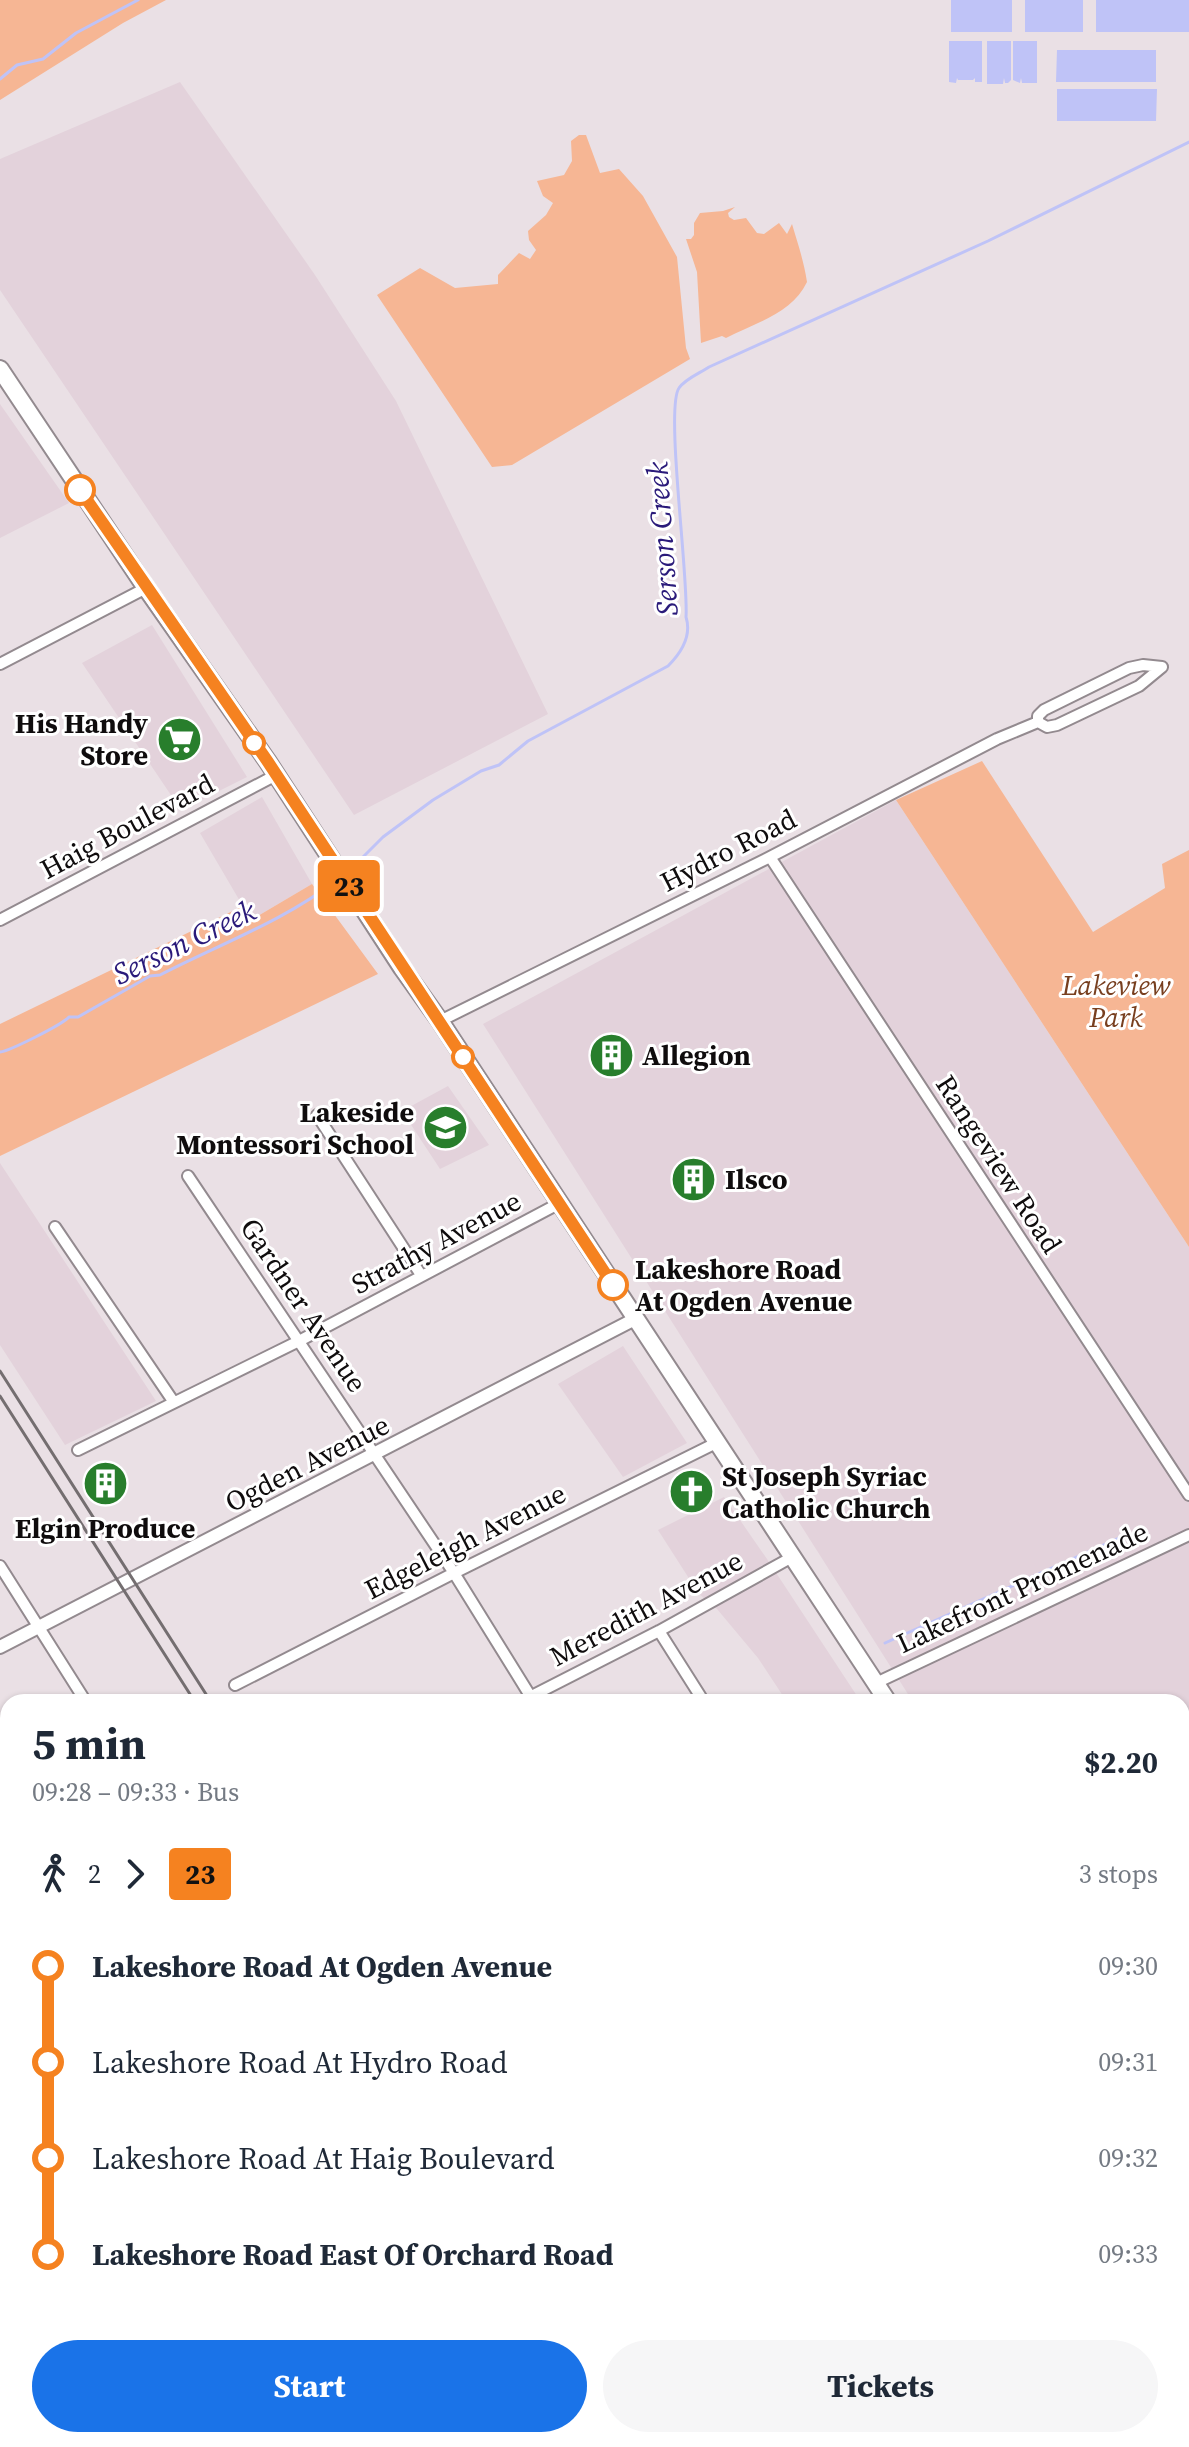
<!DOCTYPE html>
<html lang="en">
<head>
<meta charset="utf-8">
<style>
  :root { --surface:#fff; --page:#f6f6f7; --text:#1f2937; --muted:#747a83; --accent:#1a73e8 }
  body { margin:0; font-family:"Source Serif 4",serif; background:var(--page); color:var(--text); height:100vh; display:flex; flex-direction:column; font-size:30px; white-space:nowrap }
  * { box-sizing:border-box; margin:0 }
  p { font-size:26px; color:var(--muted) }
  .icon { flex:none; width:44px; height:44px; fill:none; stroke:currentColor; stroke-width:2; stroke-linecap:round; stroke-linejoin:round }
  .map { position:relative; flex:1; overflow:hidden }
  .details { position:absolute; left:0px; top:1694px; width:1190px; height:754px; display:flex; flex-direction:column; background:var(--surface); border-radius:24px 24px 0 0; box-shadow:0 2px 6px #0004 }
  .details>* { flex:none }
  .badge { padding:0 16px; border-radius:6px; font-size:28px; line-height:52px }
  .map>.badge { position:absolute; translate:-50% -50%; box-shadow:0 0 0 4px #fff }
  .legs { display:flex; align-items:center; gap:12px; height:88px; padding:0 32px; font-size:26px }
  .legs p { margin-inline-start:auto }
  .overview { display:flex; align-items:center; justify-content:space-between; height:136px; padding:0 32px }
  h1 { font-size:44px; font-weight:700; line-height:60px }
  .action { display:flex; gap:16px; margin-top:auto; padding:16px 32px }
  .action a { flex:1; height:92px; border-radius:48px; background:var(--accent); color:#fff; font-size:32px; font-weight:700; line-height:92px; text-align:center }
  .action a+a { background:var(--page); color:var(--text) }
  ul { padding:0 32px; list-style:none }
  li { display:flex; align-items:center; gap:28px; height:96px; font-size:30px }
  li i { display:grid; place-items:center; width:12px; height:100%; margin:0 10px; background:currentColor }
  li i::after { content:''; width:20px; height:20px; margin:-10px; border:6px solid; border-radius:50%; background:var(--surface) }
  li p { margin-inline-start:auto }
  li:first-child i { background:linear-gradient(#0000 50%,currentColor 0) }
  li:last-child i { background:linear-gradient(currentColor 50%,#0000 0) }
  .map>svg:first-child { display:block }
  .built { fill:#e3d2db }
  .green { fill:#f6b694 }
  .water { fill:#bfc3f7 }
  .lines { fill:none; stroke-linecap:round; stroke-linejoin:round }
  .stream { stroke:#bfc3f7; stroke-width:3 }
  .minor-casing { stroke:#938a8f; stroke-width:14 }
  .tertiary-casing { stroke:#938a8f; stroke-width:16 }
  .primary-casing { stroke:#938a8f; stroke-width:20 }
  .minor { stroke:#fff; stroke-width:10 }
  .tertiary { stroke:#fff; stroke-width:12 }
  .primary { stroke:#fff; stroke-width:16 }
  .rail { stroke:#746e70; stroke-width:3 }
  .line-1-casing { stroke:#fff; stroke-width:18 }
  .line-1 { stroke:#f58220; stroke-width:12 }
  .stop-1-dot { fill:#fff; stroke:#f58220; stroke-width:4 }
  .labels { text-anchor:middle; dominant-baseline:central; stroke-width:6; stroke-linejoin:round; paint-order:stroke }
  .poi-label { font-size:28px; font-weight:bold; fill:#0f0c0d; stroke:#fff; text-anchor:start }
  .street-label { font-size:28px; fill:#0f0c0d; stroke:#fff }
  .park-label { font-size:28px; font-style:italic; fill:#783f1f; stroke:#fff }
  .stop-label { font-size:28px; font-weight:bold; fill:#0f0c0d; stroke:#fff; text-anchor:start }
  .water-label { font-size:30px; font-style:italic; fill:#2a1a7a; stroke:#fff }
</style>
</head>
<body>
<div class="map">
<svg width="1189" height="2447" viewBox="0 0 1189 2447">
  <rect width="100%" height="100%" fill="#eae0e5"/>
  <path class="built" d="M 180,82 L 315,275 L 396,401 L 548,714 L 354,815 L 0,290 L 0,159 Z
    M 0,404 L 69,503 L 0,538 Z
    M 152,625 L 247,777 L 181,810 L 82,663 Z
    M 262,797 L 312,884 L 251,920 L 200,833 Z
    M 896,800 L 1189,1247 L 1189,2104 L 1182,2094 L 1182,1702 L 913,1702 L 483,1024 Z
    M 448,1086 L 489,1145 L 440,1169 L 402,1111 Z
    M 0,1163 L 156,1401 L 65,1445 L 0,1345 Z
    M 623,1346 L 687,1443 L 623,1477 L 558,1384 Z
    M 724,1497 L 767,1559 L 861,1702 L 787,1702 L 758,1658 L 717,1609 L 699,1594 L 658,1530 Z
    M 8,2176 L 8,2420 L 0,2424 L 0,2181 Z
    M 1182,2190 L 1189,2200 L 1189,2314 L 1182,2303 Z"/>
  <path class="green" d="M 0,0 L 166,0 L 123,23 L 0,100 Z
    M 579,135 L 586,135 L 600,173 L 619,169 L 643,196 L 677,257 L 686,348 L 690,359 L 512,465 L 492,467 L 377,295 L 420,268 L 455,288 L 498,284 L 498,275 L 519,253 L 530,259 L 536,250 L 529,240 L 528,231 L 546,215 L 553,203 L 543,196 L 537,181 L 564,175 L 572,161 L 571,141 Z
    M 735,207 L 728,213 L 729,217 L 734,220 L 746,218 L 757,233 L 764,234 L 779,223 L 787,234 L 792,224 C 798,244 804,262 807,282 C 792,314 754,323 726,338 L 722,336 L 701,343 L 697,272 L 686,239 L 691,239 L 694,235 L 694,223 L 700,213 L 723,211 Z
    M 982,761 L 1093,932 L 1165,888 L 1162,864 L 1189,850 L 1189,1247 L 896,800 Z
    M 312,884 L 378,974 L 0,1156 L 0,1024 L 243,906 L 251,920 Z"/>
  <path class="water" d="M 951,0 L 1012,0 L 1012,32 L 951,32 Z
    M 1025,0 L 1083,0 L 1083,32 L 1025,32 Z
    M 1096,0 L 1189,0 L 1189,32 L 1096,32 Z
    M 949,41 L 982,41 L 982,82 L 975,82 L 975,78 L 973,80 L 958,80 L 957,78 L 956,83 L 949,82 Z
    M 987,41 L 1011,41 L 1011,80 L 1008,83 L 1005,83 L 1004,78 L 1003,84 L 987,84 Z
    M 1013,41 L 1037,41 L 1037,83 L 1022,83 L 1021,78 L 1020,83 L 1013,80 Z
    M 1057,50 L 1156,50 L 1156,82 L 1056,82 Z
    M 1057,89 L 1157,89 L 1156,121 L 1057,121 Z"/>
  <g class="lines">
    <path class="stream" d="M 0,79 L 17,65 L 43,59 L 76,33 L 138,0
      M 347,873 L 383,837 L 433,800 L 481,771 L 499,765 L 528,741 L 668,666 C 681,653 692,636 686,617 C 689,579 665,408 679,388 C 685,379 700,373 709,367 L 988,241 L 1189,142
      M 0,1052 C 10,1051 63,1024 69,1017 L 78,1017 L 150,976 L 160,975 C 220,944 284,921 337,880
      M 885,1643 L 1119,1538"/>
    <defs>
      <path id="minor" d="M 0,664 L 146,588
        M 1038,722 L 1038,716 L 1044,710 L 1129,668 L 1143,665 L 1162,667
        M 1038,722 L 1047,727 L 1057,725 L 1139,686 L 1162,667
        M 770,857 L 1189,1495
        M 0,920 L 276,775
        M 440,1021 L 770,857 L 997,739 L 1038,722
        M 317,1115 L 421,1275
        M 188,1176 L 454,1573 L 534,1702
        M 55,1227 L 173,1401
        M 78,1450 L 301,1340 L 558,1204
        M 0,1566 L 86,1702
        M 659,1631 L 704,1702
        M 876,1683 L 1189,1535
        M 235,1685 L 454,1573 L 718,1442
        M 520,1702 L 659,1631 L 794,1556
        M 0,1823 L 8,1836
        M 0,1907 L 8,1903
        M 0,2165 L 8,2161
        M 1182,2188 L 1189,2184
        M 1182,2369 L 1189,2365
        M 561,2440 L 570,2447
        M 851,2440 L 856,2447
        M 154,2447 L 168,2440
        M 530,2447 L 544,2440
        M 1030,2447 L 1043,2440"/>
      <path id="tertiary" d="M 0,1647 L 635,1319"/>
      <path id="primary" d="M 0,369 L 146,588 L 268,762 L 402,968 L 440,1021 L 888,1702
        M 1182,2146 L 1189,2157"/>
    </defs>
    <use href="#minor" class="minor-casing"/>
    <use href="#tertiary" class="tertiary-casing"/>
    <use href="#primary" class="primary-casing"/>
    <use href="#minor" class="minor"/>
    <use href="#tertiary" class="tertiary"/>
    <use href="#primary" class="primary"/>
    <path class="rail" d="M 0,1371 L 211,1702
      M 0,1396 L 195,1702
      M 668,2440 L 673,2447
      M 684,2440 L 689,2447"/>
  </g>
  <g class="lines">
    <defs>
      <path id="line-1" d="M 80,490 L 268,762 L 613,1285"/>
    </defs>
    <use href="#line-1" class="line-1-casing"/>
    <use href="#line-1" class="line-1"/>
  </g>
  <defs>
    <symbol id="supermarket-disc" viewBox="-11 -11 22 22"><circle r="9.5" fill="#287e2c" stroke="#fff"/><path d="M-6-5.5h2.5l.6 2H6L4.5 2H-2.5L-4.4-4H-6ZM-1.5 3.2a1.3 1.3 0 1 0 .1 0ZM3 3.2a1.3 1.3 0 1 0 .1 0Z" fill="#fff"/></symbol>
    <symbol id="building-disc" viewBox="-11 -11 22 22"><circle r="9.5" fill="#287e2c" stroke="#fff"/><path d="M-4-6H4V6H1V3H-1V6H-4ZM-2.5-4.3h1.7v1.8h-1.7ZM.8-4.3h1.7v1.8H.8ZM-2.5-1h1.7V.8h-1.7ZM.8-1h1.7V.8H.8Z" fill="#fff"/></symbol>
    <symbol id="school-disc" viewBox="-11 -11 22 22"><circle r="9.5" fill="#287e2c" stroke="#fff"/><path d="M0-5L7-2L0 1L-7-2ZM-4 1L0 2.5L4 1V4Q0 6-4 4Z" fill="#fff"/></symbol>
    <symbol id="church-disc" viewBox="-11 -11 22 22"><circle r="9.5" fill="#287e2c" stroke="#fff"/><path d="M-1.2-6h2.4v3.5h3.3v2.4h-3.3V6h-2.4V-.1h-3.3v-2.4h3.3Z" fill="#fff"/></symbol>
  </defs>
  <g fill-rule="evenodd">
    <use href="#supermarket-disc" x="154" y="714" width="51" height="51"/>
    <use href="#building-disc" x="586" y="1030" width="51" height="51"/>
    <use href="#school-disc" x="420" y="1102" width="51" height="51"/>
    <use href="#building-disc" x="668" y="1154" width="51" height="51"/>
    <use href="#building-disc" x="80" y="1458" width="51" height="51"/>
    <use href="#church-disc" x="666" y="1466" width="51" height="51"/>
  </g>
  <g class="stop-1-dot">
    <circle cx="80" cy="490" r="14"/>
    <circle cx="254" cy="743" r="10"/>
    <circle cx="463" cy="1057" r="10"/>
    <circle cx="613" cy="1285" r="14"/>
  </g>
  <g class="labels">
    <g class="poi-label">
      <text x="148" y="723" text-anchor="end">His Handy<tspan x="148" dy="32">Store</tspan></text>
      <text x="642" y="1055">Allegion</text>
      <text x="414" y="1112" text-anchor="end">Lakeside<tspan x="414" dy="32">Montessori School</tspan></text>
      <text x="725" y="1179">Ilsco</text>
      <text x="722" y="1476">St Joseph Syriac<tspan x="722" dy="32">Catholic Church</tspan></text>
      <text x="105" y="1528" text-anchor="middle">Elgin Produce</text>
    </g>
    <g class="street-label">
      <text transform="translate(127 826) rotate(-28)">Haig Boulevard</text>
      <text transform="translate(728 850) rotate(-27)">Hydro Road</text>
      <text transform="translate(999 1164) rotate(57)">Rangeview Road</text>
      <text transform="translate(436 1242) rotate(-28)">Strathy Avenue</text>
      <text transform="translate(304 1305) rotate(56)">Gardner Avenue</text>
      <text transform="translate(307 1463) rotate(-27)">Ogden Avenue</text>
      <text transform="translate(465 1541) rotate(-27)">Edgeleigh Avenue</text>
      <text transform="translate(1022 1587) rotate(-25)">Lakefront Promenade</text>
      <text transform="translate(646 1608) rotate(-28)">Meredith Avenue</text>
    </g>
    <g class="park-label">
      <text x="1116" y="985">Lakeview<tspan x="1116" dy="32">Park</tspan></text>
    </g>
    <g class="stop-label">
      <text x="635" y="1269">Lakeshore Road<tspan x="635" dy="32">At Ogden Avenue</tspan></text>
    </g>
    <g class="water-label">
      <text transform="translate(662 539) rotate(-94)">Serson Creek</text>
      <text transform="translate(184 942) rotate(-26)">Serson Creek</text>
    </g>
  </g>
</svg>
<b class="badge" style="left:349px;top:886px;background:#f58220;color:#111">23</b>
<section class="details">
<div class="overview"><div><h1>5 min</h1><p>09:28 – 09:33 · Bus</p></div><b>$2.20</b></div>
<div class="legs"><svg class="icon" aria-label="walk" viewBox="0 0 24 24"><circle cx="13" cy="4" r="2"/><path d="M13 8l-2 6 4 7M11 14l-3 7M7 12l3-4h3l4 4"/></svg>2<svg class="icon" aria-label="forward" viewBox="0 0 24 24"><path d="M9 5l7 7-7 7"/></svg><b class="badge" style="background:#f58220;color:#111">23</b><p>3 stops</p></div>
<ul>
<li><i style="color:#f58220"></i><b>Lakeshore Road At Ogden Avenue</b><p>09:30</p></li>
<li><i style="color:#f58220"></i><span>Lakeshore Road At Hydro Road</span><p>09:31</p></li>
<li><i style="color:#f58220"></i><span>Lakeshore Road At Haig Boulevard</span><p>09:32</p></li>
<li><i style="color:#f58220"></i><b>Lakeshore Road East Of Orchard Road</b><p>09:33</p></li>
</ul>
<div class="action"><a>Start</a><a>Tickets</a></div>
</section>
</div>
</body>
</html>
